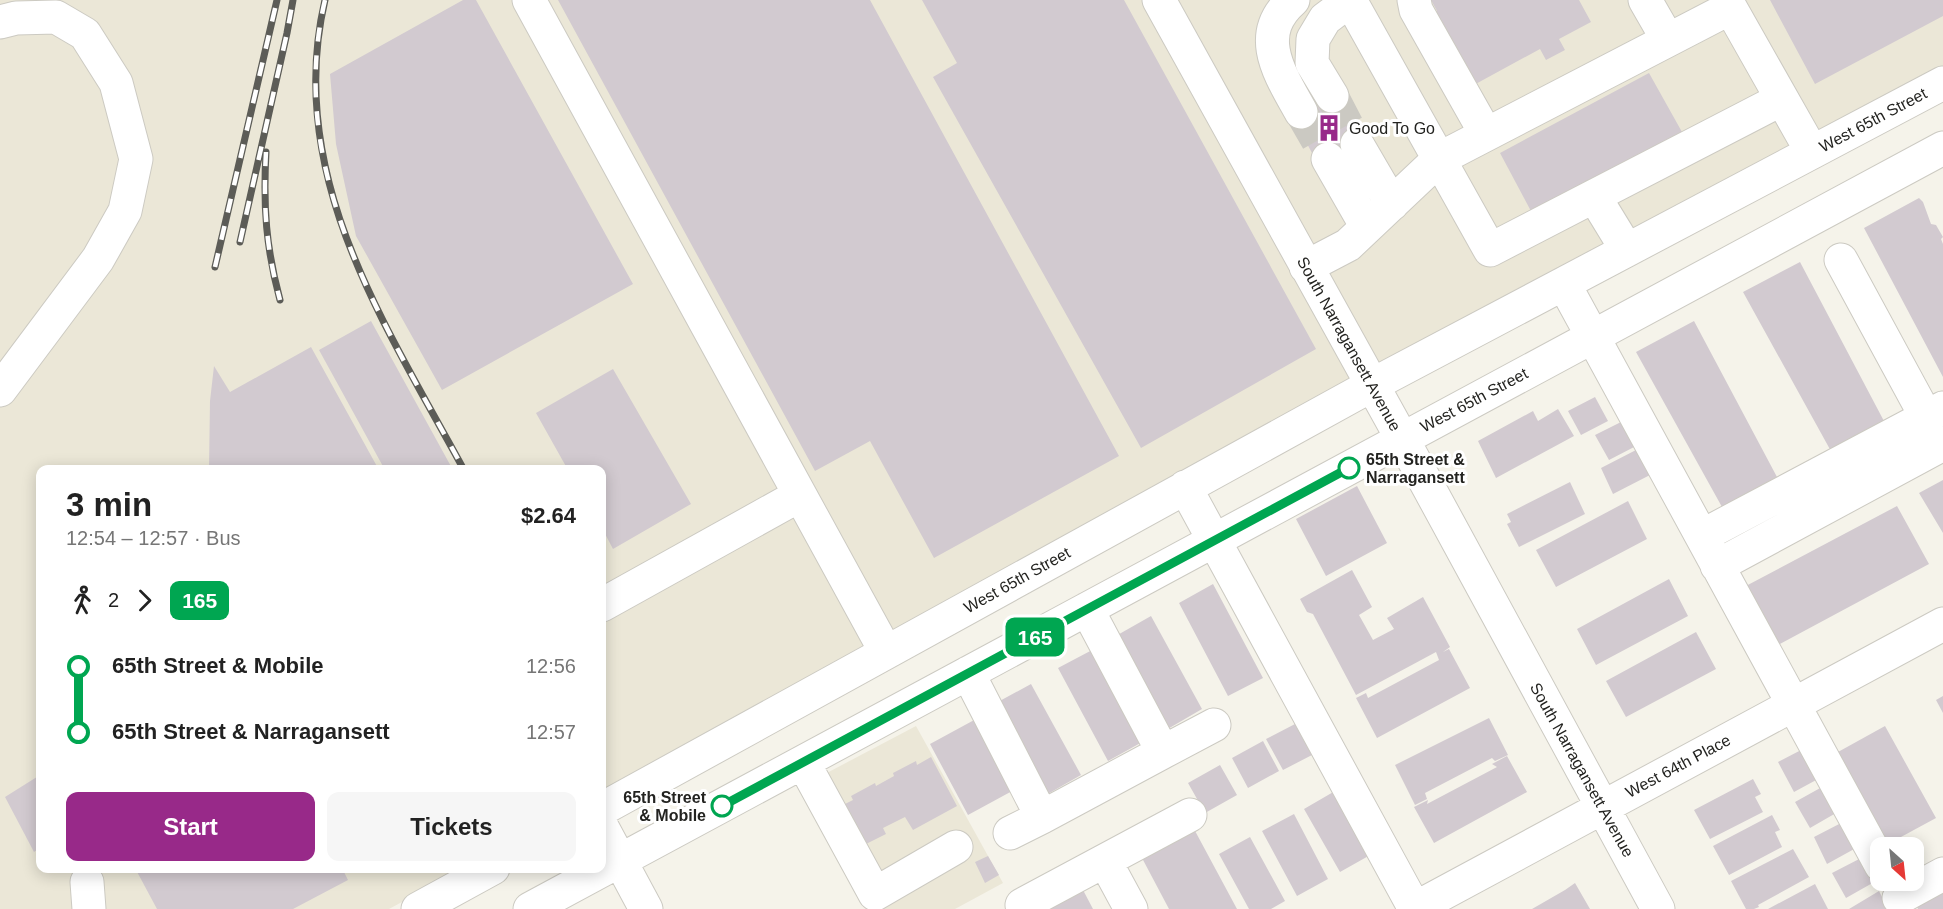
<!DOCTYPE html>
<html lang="en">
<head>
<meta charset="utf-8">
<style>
  :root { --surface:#fff; --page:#f6f6f6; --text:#222; --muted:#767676; --accent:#982989 }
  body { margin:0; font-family:Helvetica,sans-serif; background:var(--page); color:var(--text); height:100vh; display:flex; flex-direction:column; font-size:22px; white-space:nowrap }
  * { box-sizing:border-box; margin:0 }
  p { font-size:20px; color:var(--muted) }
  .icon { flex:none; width:33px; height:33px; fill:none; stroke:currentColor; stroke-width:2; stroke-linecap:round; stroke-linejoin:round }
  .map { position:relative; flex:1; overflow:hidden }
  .details { position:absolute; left:36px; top:465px; width:570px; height:408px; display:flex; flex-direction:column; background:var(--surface); border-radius:12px; box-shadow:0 3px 15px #0003 }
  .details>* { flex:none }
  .badge { padding:0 12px; border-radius:9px; font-size:21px; line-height:39px }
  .needle { width:39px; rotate:153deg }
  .buttons { position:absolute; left:1870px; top:837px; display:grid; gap:12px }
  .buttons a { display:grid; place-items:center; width:54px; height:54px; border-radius:12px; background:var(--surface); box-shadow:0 3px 15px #0003; font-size:30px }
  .map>.badge { position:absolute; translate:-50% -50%; box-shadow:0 0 0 3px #fff }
  .legs { display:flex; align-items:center; gap:9px; height:66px; padding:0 30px; font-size:20px }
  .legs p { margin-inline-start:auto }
  .overview { display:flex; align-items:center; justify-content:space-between; height:102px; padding:0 30px }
  h1 { font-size:33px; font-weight:600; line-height:45px }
  .primary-button { display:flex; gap:12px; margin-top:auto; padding:12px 30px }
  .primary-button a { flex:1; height:69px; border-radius:12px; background:var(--accent); color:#fff; font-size:24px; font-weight:600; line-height:69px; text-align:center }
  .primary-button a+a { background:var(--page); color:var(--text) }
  ul { padding:0 30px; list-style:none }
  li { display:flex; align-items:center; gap:21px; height:66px; font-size:22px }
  li i { display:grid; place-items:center; width:9px; height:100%; margin:0 8px; background:currentColor }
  li i::after { content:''; width:15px; height:15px; margin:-8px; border:4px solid; border-radius:50%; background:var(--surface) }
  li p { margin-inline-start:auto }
  li:first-child i { background:linear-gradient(#0000 50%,currentColor 0) }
  li:last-child i { background:linear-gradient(currentColor 50%,#0000 0) }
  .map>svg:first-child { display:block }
  .built { fill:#ebe7d7 }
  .building { fill:#d2cad0 }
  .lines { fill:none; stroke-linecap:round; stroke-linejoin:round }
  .minor-tunnel { stroke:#cbc9c2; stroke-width:33; stroke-dasharray:33 16; stroke-linecap:butt }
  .minor-casing { stroke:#cccac2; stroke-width:35 }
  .minor { stroke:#fff; stroke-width:33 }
  .rail-casing { stroke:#5c5c57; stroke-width:7 }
  .rail { stroke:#fff; stroke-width:4.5; stroke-dasharray:14; stroke-linecap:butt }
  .line-1-casing { stroke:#fff; stroke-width:14 }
  .line-1 { stroke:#00a651; stroke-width:9 }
  .stop-1-dot { fill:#fff; stroke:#00a651; stroke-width:3 }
  .labels { text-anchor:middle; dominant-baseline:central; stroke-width:6; stroke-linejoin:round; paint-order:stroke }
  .street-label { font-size:16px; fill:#232320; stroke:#fff }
  .poi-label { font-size:16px; fill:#232320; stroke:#fff; text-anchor:start }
  .stop-label { font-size:16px; font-weight:bold; fill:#232320; stroke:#fff; text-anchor:start }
</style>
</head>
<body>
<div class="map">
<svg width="1943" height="909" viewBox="0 0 1943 909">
  <rect width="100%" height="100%" fill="#f5f3ea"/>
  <path class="built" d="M 0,0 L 1943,0 L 1943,67 L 602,792 L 602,470 L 40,470 L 40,868 L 463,869 L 389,909 L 0,909 Z
    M 916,726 L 1003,883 L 955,909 L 873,909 L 804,785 Z"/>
  <path class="building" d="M 463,0 L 476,0 L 633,284 L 442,390 L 356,236 L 336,144 L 330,74 Z
    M 558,0 L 870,0 L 1119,456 L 934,558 L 870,441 L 815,471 Z
    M 922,0 L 1124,0 L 1316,349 L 1141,448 L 933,77 L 957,63 Z
    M 1431,0 L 1579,0 L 1591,22 L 1559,39 L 1565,50 L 1546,60 L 1540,49 L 1472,86 L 1433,13 L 1437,11 Z
    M 1770,0 L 1943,0 L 1943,16 L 1815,84 Z
    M 1649,73 L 1682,132 L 1532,213 L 1500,153 Z
    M 1341,91 L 1366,139 L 1318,164 L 1292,116 Z
    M 1919,198 L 1923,202 L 1931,224 L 1936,225 L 1943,237 L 1941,239 L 1943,244 L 1943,377 L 1864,228 Z
    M 1800,262 L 1885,423 L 1832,453 L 1743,292 Z
    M 371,321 L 453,470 L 385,470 L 319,350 Z
    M 1694,321 L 1777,477 L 1722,507 L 1636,352 Z
    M 311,347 L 379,470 L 209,470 L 210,401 L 214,366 L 230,392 Z
    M 613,369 L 691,504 L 613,549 L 602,528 L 602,470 L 568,470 L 536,413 Z
    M 1595,397 L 1608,421 L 1581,435 L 1568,411 Z
    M 1558,409 L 1574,436 L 1496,478 L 1478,441 L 1533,411 L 1538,421 Z
    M 1623,421 L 1636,446 L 1609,460 L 1595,435 Z
    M 1636,450 L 1650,475 L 1613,494 L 1601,468 Z
    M 1943,480 L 1943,533 L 1919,493 Z
    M 1570,482 L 1585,514 L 1519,547 L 1507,524 L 1511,522 L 1507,514 Z
    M 1357,486 L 1387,543 L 1326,576 L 1296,519 Z
    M 1628,501 L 1647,539 L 1556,587 L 1536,550 Z
    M 1897,506 L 1929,564 L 1778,645 L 1744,587 Z
    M 1352,570 L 1372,607 L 1359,615 L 1373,640 L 1394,629 L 1387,618 L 1423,597 L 1450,647 L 1443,652 L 1449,649 L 1470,688 L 1377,738 L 1356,698 L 1366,693 L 1368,698 L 1439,660 L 1436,652 L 1356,695 L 1313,614 L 1307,612 L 1300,599 Z
    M 1669,579 L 1688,616 L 1596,665 L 1577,629 Z
    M 1213,584 L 1263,678 L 1228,696 L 1179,603 Z
    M 1151,616 L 1202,709 L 1166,730 L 1114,637 Z
    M 1696,632 L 1716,669 L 1626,717 L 1606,681 Z
    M 1094,649 L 1144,741 L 1108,761 L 1058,668 Z
    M 1031,684 L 1081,775 L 1046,795 L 996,703 Z
    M 1943,696 L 1943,713 L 1936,700 Z
    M 1489,718 L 1508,755 L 1495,761 L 1492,758 L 1425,793 L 1427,799 L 1415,805 L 1395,765 Z
    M 976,719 L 1014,790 L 968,815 L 930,744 Z
    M 1295,724 L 1312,755 L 1283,770 L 1266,739 Z
    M 1885,726 L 1936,818 L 1888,844 L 1838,752 Z
    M 1263,741 L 1279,771 L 1248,788 L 1232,758 Z
    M 1803,749 L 1818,779 L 1794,792 L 1778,762 Z
    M 1507,756 L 1527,792 L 1434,843 L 1414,807 L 1428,800 L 1427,804 L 1497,767 L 1492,764 Z
    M 931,757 L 957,806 L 913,830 L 905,817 L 883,828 L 886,834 L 864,845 L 843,805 L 853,800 L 851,796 L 875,783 L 876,786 L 894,776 L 893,773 L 916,761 L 917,765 Z
    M 1220,765 L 1237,795 L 1205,813 L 1188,783 Z
    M 40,775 L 40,848 L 34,852 L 5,797 Z
    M 1753,779 L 1761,794 L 1755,797 L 1763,812 L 1710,839 L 1694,810 Z
    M 1822,787 L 1836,813 L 1810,828 L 1795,802 Z
    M 1335,791 L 1372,854 L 1340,872 L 1304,809 Z
    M 1294,814 L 1328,879 L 1297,896 L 1262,831 Z
    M 1772,815 L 1780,830 L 1775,832 L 1782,847 L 1729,875 L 1713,846 Z
    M 1843,822 L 1856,848 L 1827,864 L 1814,837 Z
    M 1194,829 L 1237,909 L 1169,909 L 1142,858 Z
    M 1250,837 L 1285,901 L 1271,909 L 1249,909 L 1219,854 Z
    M 1793,849 L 1809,877 L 1758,905 L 1759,907 L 1754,909 L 1746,909 L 1731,881 Z
    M 988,856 L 999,875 L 985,883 L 975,862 Z
    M 1863,857 L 1876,881 L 1846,898 L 1832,873 Z
    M 135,868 L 342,868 L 348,880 L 293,909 L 157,909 Z
    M 1575,883 L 1590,909 L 1532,909 L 1565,890 Z
    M 1815,884 L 1828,909 L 1768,909 Z
    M 1939,888 L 1943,894 L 1943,909 L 1918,909 L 1914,901 Z
    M 1083,890 L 1093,909 L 1047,909 Z
    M 1879,891 L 1888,909 L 1849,909 Z"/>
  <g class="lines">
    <path class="minor-tunnel" d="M 1332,96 L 1357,144
      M 1301,112 L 1328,159"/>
    <defs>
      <path id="minor" d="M 529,0 L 886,652
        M 1159,0 L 1410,453 L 1658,909
        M 1293,0 C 1253,35 1280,74 1301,112
        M 1350,0 L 1490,250 L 1782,99
        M 1414,0 L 1416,10 L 1486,134
        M 1645,0 L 1668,40
        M 1726,0 L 1812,152
        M 0,22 L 16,18 L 56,17 L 85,34 L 116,83 L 136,159 L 125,211 L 98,259 L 0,390
        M 1332,96 L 1312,63 L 1313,39 L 1325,19 L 1350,0
        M 1357,144 L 1392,204
        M 1328,159 L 1367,227
        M 1594,196 L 1627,250
        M 1841,260 L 1936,435
        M 1306,267 L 1348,245 L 1439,159 L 1730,8
        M 1564,284 L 1881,865
        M 1185,487 L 1415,909
        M 1702,536 L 1943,408
        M 1717,566 L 1943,444
        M 602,605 L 800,495
        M 968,673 L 1042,817 L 1163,752 L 1087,609
        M 1163,752 L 1214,725
        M 803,762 L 875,894 L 956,847
        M 602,809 L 1372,385 L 1943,83
        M 602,827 L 646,909
        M 1010,833 L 1042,817
        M 1105,861 L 1131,909
        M 87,882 L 89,909
        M 1899,898 L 1943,874
        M 1022,905 L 1190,815
        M 418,909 L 493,868
        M 530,909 L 1943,148
        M 1414,909 L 1943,624"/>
    </defs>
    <use href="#minor" class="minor-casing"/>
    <use href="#minor" class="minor"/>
    <defs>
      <path id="rail" d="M 325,0 C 284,175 385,324 464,470
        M 266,152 C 263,206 266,248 280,300
        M 240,242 L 287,33 L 293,0
        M 215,267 L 277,0"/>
    </defs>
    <use href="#rail" class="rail-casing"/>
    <use href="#rail" class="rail"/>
  </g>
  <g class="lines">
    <defs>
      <path id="line-1" d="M 722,806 L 1349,468"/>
    </defs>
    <use href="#line-1" class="line-1-casing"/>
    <use href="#line-1" class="line-1"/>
  </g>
  <defs>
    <symbol id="building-bare" viewBox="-9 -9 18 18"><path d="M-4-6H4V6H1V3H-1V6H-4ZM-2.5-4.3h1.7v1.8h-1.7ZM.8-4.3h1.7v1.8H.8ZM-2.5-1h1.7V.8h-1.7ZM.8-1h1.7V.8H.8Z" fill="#982989" stroke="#fff" stroke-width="2.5" paint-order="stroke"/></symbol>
  </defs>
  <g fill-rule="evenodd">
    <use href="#building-bare" x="1310" y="109" width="38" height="38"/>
  </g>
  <g class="stop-1-dot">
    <circle cx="1349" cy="468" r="10"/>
    <circle cx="722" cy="806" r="10"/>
  </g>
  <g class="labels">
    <g class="street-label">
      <text transform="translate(1873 120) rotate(-28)">West 65th Street</text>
      <text transform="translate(1349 344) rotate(61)">South Narragansett Avenue</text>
      <text transform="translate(1474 400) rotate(-28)">West 65th Street</text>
      <text transform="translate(1017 580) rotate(-29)">West 65th Street</text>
      <text transform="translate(1678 766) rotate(-28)">West 64th Place</text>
      <text transform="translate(1582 770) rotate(61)">South Narragansett Avenue</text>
    </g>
    <g class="poi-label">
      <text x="1349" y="128">Good To Go</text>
    </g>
    <g class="stop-label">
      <text x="1366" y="459">65th Street &amp;<tspan x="1366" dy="18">Narragansett</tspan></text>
      <text x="706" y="797" text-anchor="end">65th Street<tspan x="706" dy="18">&amp; Mobile</tspan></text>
    </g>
  </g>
</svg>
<div class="buttons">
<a><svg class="needle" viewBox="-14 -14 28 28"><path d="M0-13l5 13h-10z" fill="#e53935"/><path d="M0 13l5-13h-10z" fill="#767676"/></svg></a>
</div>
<b class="badge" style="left:1035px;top:637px;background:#00a651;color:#fff">165</b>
<section class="details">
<div class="overview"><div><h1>3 min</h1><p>12:54 – 12:57 · Bus</p></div><b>$2.64</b></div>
<div class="legs"><svg class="icon" aria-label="walk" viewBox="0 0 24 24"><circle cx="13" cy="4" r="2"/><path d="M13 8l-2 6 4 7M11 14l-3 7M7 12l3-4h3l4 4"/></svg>2<svg class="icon" aria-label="forward" viewBox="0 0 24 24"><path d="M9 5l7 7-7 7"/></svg><b class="badge" style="background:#00a651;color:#fff">165</b></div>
<ul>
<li><i style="color:#00a651"></i><b>65th Street &amp; Mobile</b><p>12:56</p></li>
<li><i style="color:#00a651"></i><b>65th Street &amp; Narragansett</b><p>12:57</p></li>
</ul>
<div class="primary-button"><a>Start</a><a>Tickets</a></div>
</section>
</div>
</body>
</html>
